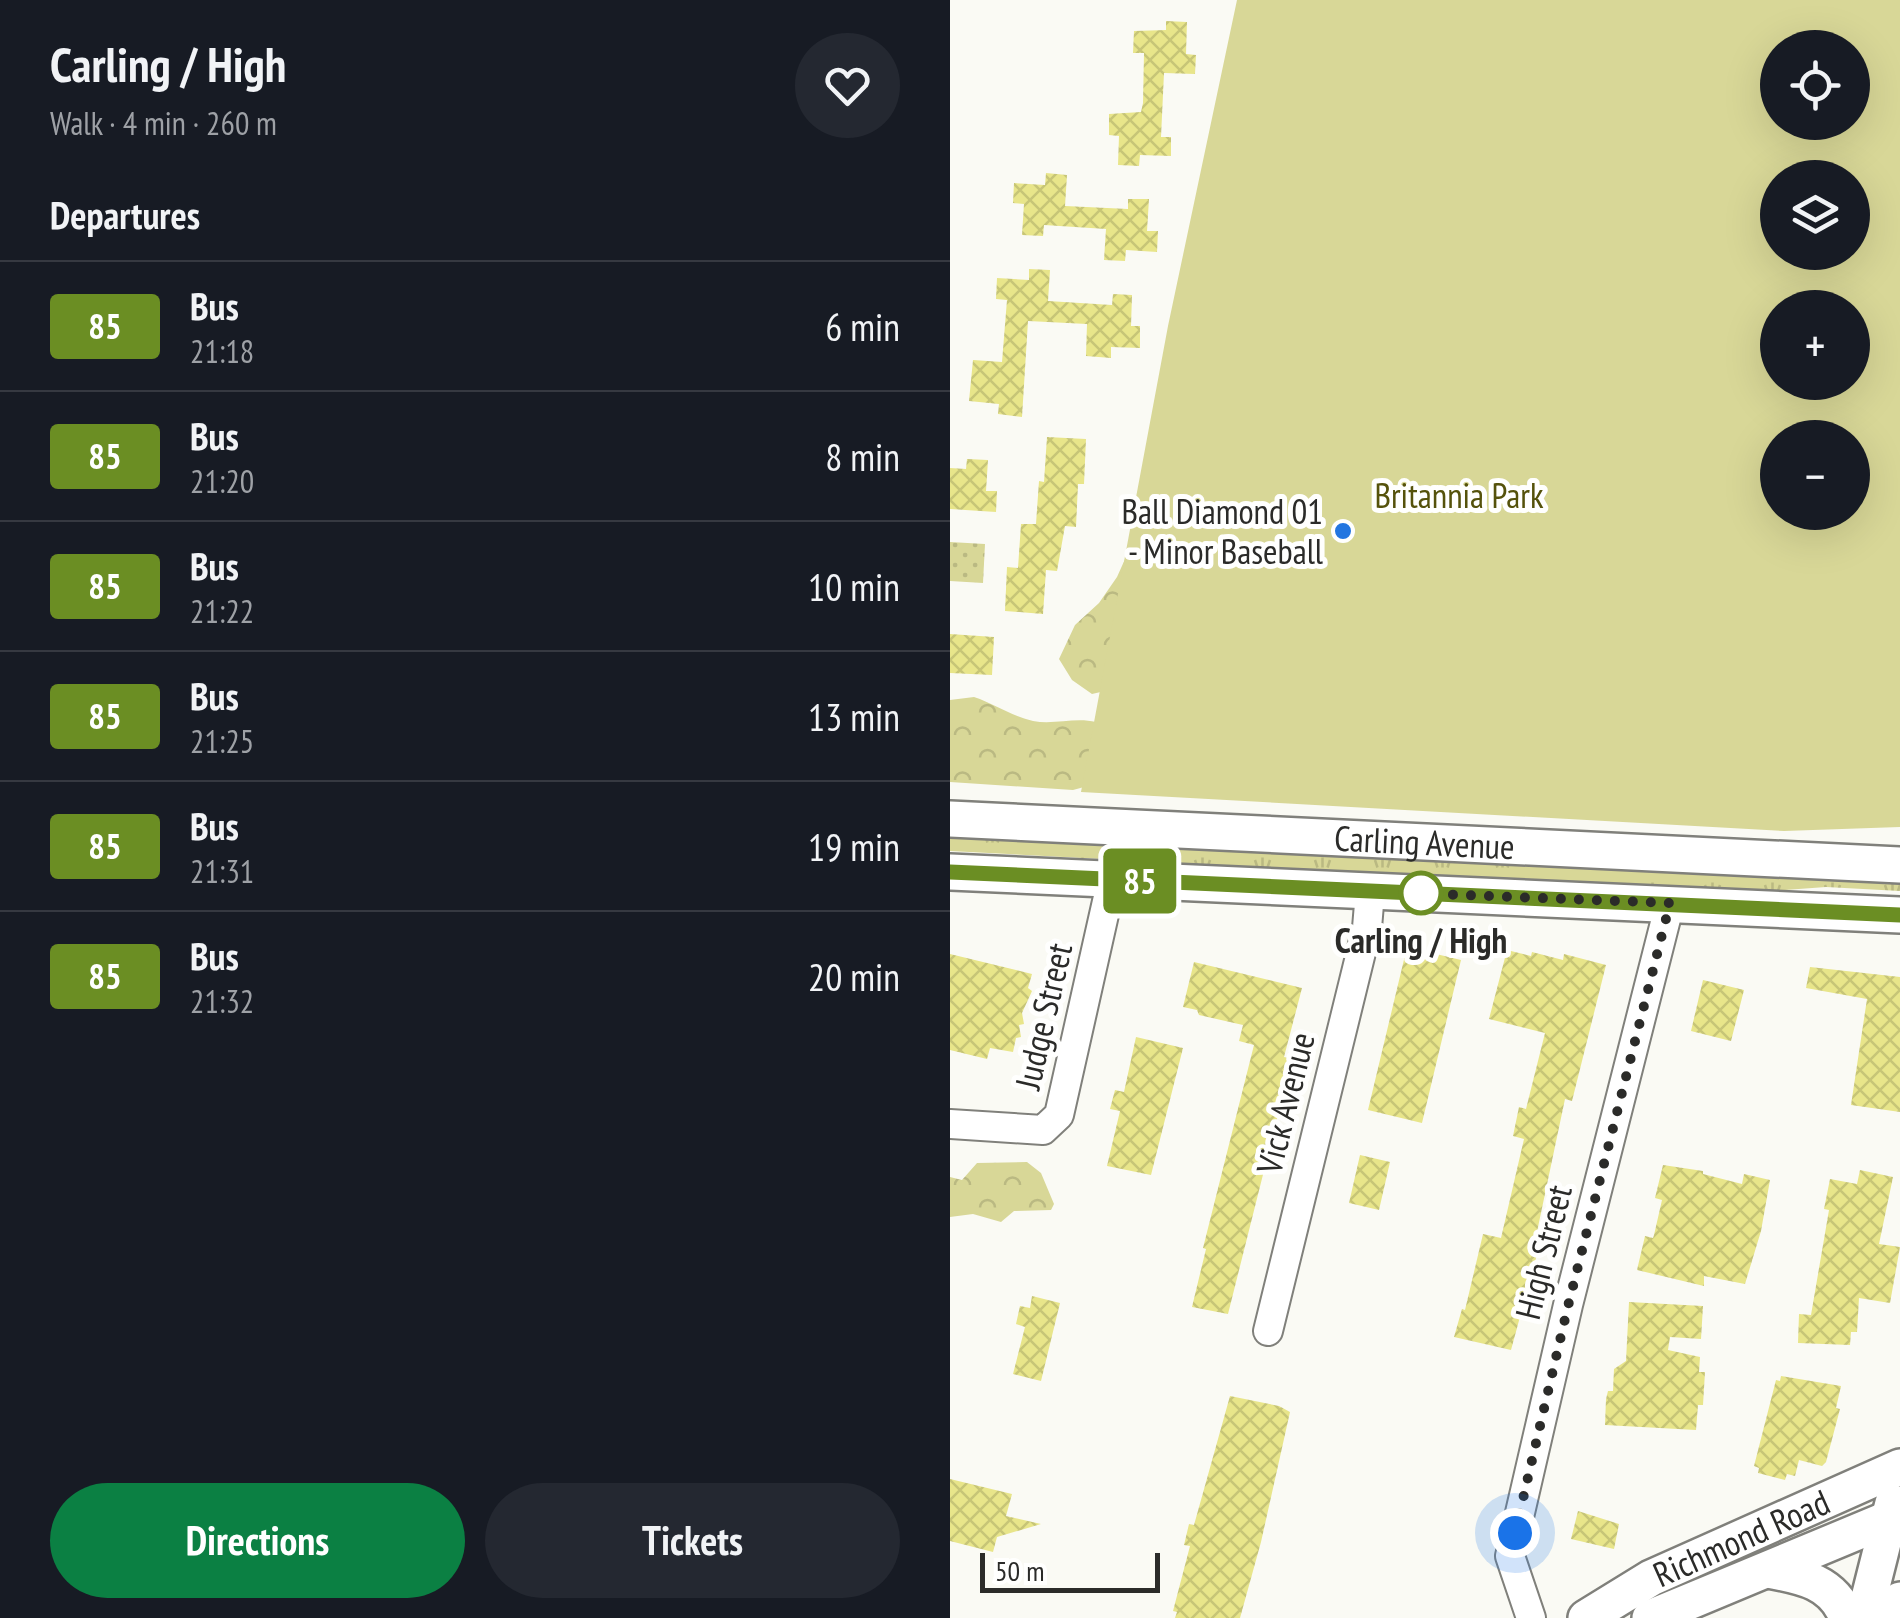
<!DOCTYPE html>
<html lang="en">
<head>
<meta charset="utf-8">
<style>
  :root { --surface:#171b24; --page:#242831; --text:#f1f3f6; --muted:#9ea1a6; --line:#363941; --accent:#0b8043 }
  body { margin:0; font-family:"PT Sans Narrow",sans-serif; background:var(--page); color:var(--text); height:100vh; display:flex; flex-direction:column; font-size:38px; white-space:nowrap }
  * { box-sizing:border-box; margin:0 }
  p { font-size:32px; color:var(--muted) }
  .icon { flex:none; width:55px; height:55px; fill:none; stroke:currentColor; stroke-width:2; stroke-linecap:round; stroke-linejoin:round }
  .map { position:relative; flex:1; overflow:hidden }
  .side { display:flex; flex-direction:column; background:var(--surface); width:950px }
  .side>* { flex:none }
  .badge { padding:0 20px; border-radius:8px; font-size:35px; line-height:65px }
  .buttons { position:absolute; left:810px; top:30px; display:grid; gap:20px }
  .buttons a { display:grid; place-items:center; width:110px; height:110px; border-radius:50%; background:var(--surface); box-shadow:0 10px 40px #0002; font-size:50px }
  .scale { position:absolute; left:30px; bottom:25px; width:180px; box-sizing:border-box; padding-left:10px; border:5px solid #2b2b29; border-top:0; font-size:28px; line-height:35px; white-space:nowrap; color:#2b2b29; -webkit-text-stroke:8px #fffffe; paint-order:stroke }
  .you { position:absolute; width:50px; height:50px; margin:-25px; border:8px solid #fff; border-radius:50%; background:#1a73e8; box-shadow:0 0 0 15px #1a73e833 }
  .map>.badge { position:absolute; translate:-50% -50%; box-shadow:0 0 0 5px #fff }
  h2 { padding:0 50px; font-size:38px; line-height:90px }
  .round { display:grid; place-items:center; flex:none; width:105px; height:105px; border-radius:52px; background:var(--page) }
  .summary { display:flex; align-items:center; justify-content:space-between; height:170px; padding:0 50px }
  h1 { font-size:48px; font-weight:600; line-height:75px }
  .cta { display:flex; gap:20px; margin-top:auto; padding:20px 50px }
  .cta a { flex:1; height:115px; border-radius:60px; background:var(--accent); color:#fff; font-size:40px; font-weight:600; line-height:115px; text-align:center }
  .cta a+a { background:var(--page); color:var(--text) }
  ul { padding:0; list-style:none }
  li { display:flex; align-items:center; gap:30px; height:130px; padding:0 50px; border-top:2px solid var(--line) }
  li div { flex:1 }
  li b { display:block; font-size:38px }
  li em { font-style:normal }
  li .badge { min-width:110px; font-weight:700; text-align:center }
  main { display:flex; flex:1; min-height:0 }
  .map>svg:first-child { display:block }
  .grass { fill:url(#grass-tufts) }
  .forest { fill:url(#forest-crowns) }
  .park { fill:#d8d797; fill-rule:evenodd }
  .garden { fill:url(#garden-dots) }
  .building { fill:url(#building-cross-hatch) }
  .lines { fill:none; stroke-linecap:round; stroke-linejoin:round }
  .minor-casing { stroke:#80807b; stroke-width:32 }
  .major-casing { stroke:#80807b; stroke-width:40 }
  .minor { stroke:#fff; stroke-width:28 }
  .major { stroke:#fff; stroke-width:35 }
  .line-casing { stroke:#fff; stroke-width:22 }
  .line { stroke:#6b8e23; stroke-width:15 }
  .walk { stroke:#2b2b29; stroke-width:10; stroke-dasharray:0 18 }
  .poi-dot { fill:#2376e0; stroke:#fffffe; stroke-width:4 }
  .stop-dot { fill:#fff; stroke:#6b8e23; stroke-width:5 }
  .labels { text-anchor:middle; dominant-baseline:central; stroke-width:10; stroke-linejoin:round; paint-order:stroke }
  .park-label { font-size:35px; fill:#55520b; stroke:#fffffe }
  .poi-label { font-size:35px; fill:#2b2b29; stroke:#fffffe; text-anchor:end }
  .street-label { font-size:35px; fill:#2b2b29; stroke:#fffffe }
  .stop-label { font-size:35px; font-weight:bold; fill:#2b2b29; stroke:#fffffe }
</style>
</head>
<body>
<main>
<section class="side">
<div class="summary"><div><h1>Carling / High</h1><p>Walk · 4 min · 260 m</p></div><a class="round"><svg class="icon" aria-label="heart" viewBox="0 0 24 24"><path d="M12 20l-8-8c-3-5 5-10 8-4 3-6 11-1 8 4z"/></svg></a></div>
<h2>Departures</h2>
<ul>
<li><span class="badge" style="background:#6b8e23;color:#fff">85</span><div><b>Bus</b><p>21:18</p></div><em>6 min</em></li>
<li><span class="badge" style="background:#6b8e23;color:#fff">85</span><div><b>Bus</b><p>21:20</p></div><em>8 min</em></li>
<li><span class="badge" style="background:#6b8e23;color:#fff">85</span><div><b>Bus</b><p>21:22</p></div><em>10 min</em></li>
<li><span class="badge" style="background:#6b8e23;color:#fff">85</span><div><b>Bus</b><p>21:25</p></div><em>13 min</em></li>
<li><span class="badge" style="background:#6b8e23;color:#fff">85</span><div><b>Bus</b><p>21:31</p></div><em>19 min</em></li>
<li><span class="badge" style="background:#6b8e23;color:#fff">85</span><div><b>Bus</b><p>21:32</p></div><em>20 min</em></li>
</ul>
<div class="cta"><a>Directions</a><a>Tickets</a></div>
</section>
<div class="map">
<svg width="950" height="1618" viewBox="0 0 950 1618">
  <defs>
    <pattern id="grass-tufts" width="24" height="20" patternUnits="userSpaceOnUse" patternTransform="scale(2.5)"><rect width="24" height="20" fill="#d8d797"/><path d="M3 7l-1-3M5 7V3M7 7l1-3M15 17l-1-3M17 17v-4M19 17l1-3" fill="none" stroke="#bab982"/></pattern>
    <pattern id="forest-crowns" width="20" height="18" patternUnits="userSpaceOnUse" patternTransform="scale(2.5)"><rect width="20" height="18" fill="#d8d797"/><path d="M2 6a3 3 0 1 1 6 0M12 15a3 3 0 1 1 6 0" fill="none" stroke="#bab982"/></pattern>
    <pattern id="garden-dots" width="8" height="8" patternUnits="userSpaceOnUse" patternTransform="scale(2.5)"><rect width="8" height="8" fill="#d8d797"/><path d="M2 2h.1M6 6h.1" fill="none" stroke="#bab982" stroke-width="1.8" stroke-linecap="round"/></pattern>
    <pattern id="building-cross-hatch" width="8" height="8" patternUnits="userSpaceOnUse" patternTransform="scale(2.5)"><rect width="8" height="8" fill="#e8e58a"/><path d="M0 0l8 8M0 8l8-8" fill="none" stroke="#c7c577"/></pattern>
  </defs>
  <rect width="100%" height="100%" fill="#fafaf4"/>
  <path class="grass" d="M 0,833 L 652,869 L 950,878 L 950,891 L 876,887 L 796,893 L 0,851 Z"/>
  <path class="forest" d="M 180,548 L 155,691 L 142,694 L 122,680 L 109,659 L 125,625 L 149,603 L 167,577 Z
    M 24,697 C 45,704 61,716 83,721 C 104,725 125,717 146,722 L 149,783 L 123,790 L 0,782 L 0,700 Z
    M 77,1162 L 91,1173 L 104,1204 L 101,1210 L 64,1211 L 51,1222 L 23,1214 L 0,1217 L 0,1177 L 12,1180 L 27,1163 Z"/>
  <path class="park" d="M 287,0 L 950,0 L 950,827 L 834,831 L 131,792 L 218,326 ZM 828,48 L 902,48 L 902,122 L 828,122 ZM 828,178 L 902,178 L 902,252 L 828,252 ZM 828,308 L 902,308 L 902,382 L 828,382 ZM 828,438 L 902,438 L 902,512 L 828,512 Z"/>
  <path class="garden" d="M 0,542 L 35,544 L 33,583 L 0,581 Z"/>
  <path class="building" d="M 216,21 L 237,22 L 236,54 L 246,55 L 245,74 L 214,73 L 211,137 L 221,137 L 221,156 L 190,155 L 189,166 L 168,165 L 169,136 L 159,135 L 159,114 L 191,112 L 193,103 L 194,53 L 183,53 L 184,31 L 216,30 Z
    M 96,173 L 117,175 L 115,206 L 178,209 L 178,199 L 199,199 L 197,231 L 208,231 L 207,252 L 176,250 L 175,261 L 154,260 L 156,229 L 94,225 L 93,236 L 72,235 L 74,204 L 63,203 L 64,183 L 95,185 Z
    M 79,269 L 100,270 L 98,301 L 162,305 L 163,294 L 182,295 L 181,326 L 190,326 L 190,348 L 161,347 L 161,358 L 136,356 L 137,324 L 78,321 L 72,417 L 48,414 L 49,404 L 19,401 L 23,360 L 52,362 L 57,300 L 46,299 L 47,278 L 79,280 Z
    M 97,437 L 136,439 L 134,484 L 128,484 L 126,527 L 115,526 L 107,571 L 96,570 L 93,614 L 55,611 L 57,567 L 68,568 L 71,524 L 86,524 L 89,481 L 94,482 Z
    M 17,459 L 38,460 L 36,491 L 47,491 L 46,512 L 0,509 L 0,468 L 16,469 Z
    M 0,634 L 44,637 L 42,675 L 0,673 Z
    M 457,947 L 511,960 L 472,1123 L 418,1110 Z
    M 557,950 L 581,956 L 582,952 L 613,960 L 614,954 L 656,965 L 622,1101 L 615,1099 L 584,1246 L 589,1247 L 561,1350 L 504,1337 L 512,1309 L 515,1310 L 533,1234 L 551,1238 L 574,1139 L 563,1136 L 569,1107 L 576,1109 L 595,1033 L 539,1019 Z
    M 0,954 L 82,974 L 78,988 L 82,991 L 72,1013 L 74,1024 L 69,1025 L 71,1037 L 66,1038 L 63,1052 L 40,1048 L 37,1059 L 0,1050 Z
    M 244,962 L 352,988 L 334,1057 L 342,1059 L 278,1314 L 242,1307 L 256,1249 L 253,1248 L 304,1045 L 289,1041 L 293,1025 L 249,1015 L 247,1010 L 233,1007 Z
    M 860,967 L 950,977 L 950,1112 L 901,1105 L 917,999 L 856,988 Z
    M 753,980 L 794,990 L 781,1041 L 741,1031 Z
    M 186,1037 L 233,1048 L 201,1175 L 157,1166 L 170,1111 L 160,1109 L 165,1090 L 174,1092 Z
    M 410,1155 L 440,1162 L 429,1210 L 399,1203 Z
    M 713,1165 L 753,1171 L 753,1174 L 792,1184 L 794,1174 L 820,1180 L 811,1231 L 795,1284 L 754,1276 L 754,1286 L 687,1270 L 695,1236 L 703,1238 L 704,1235 L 712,1200 L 705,1198 Z
    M 910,1170 L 943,1177 L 929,1244 L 950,1247 L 940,1303 L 909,1298 L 907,1332 L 901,1332 L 900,1345 L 848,1343 L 849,1314 L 861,1315 L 879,1210 L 874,1209 L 880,1179 L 907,1184 Z
    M 82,1296 L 110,1303 L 91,1381 L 63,1374 L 75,1327 L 66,1324 L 70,1306 L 80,1308 Z
    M 679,1302 L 753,1306 L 751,1339 L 720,1337 L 718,1350 L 750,1357 L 749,1372 L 755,1372 L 753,1405 L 748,1405 L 746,1430 L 655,1425 L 656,1399 L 658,1391 L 663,1391 L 664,1369 L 676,1361 Z
    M 831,1376 L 891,1386 L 886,1408 L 890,1409 L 876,1462 L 872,1466 L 849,1460 L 845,1476 L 837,1474 L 835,1480 L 808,1473 L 809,1468 L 804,1466 L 826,1380 L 830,1381 Z
    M 280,1396 L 329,1406 L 340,1412 L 311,1542 L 290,1618 L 225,1618 L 227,1612 L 223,1611 L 240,1546 L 234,1545 L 239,1524 L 244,1525 Z
    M 0,1479 L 62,1494 L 56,1516 L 91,1524 L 47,1537 L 43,1552 L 0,1541 Z
    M 628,1511 L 669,1524 L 664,1549 L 621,1539 Z"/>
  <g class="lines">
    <defs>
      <path id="minor" d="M 0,1124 L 93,1130 L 109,1115 L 162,879
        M 318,1331 L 417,928 L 420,892
        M 581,1618 L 560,1556 L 618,1305 L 720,903"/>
      <g id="major">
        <path id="s1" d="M 0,819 L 950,865"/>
        <path d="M 0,872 L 950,915"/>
        <path d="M 818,1570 C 852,1576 884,1582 897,1618"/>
        <path id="s2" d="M 636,1618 L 701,1578 L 950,1467"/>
        <path d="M 700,1618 L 950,1514"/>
        <path d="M 914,1618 L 943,1503"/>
        <path d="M 945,1618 L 950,1600"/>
      </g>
    </defs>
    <use href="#minor" class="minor-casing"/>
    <use href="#major" class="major-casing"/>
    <use href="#minor" class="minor"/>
    <use href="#major" class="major"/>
  </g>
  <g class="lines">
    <defs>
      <path id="line" d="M 0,872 L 950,915"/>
    </defs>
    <use href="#line" class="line-casing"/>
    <use href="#line" class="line"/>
    <path class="walk" d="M 471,893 L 460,893 L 720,903 L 618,1306 L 565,1533"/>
  </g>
  <circle class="poi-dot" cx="393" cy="531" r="10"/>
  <circle class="stop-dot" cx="471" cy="893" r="20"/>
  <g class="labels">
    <g class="park-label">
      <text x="509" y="495">Britannia Park</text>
    </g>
    <g class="poi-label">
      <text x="373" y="511">Ball Diamond 01<tspan x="373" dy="40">- Minor Baseball</tspan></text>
    </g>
    <g class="street-label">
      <text stroke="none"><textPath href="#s1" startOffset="475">Carling Avenue</textPath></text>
      <text transform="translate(93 1016) rotate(-77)">Judge Street</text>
      <text transform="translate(335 1103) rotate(-76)">Vick Avenue</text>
      <text transform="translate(593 1252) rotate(-76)">High Street</text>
      <text stroke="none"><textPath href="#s2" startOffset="175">Richmond Road</textPath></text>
    </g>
    <g class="stop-label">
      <text x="471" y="940">Carling / High</text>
    </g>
  </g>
</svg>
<div class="buttons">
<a><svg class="icon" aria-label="locate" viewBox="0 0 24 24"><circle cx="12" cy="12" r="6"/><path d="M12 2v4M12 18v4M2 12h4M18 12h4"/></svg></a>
<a><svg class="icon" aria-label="layers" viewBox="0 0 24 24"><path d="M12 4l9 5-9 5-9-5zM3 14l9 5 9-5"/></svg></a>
<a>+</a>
<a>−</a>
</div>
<div class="scale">50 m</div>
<div class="you" style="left:565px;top:1533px"></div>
<b class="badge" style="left:190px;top:881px;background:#6b8e23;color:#fff">85</b>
</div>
</main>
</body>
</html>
